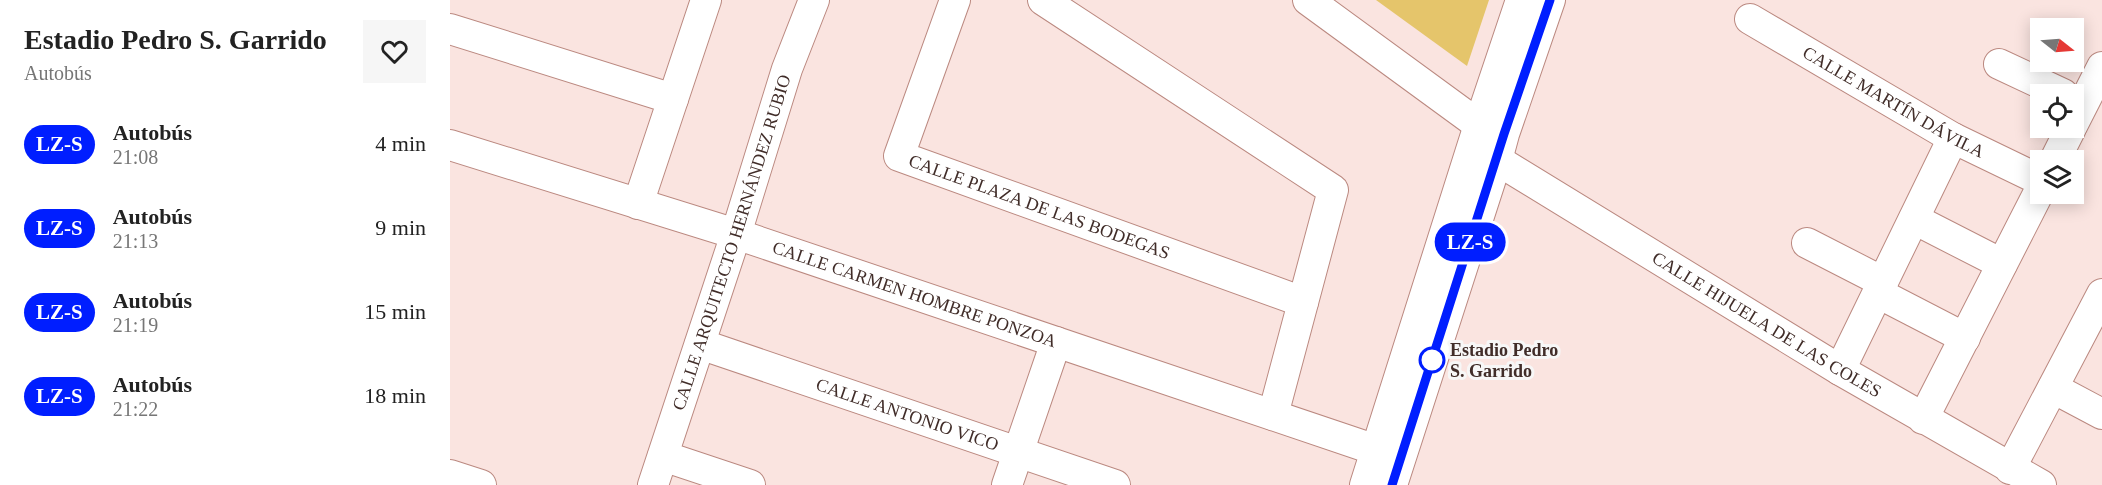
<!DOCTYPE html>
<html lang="es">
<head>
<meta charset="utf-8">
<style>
  :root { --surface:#fff; --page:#f6f6f6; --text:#222; --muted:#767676 }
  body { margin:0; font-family:Georgia,serif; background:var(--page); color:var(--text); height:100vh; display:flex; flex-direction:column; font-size:22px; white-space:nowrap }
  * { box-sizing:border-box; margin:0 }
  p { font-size:20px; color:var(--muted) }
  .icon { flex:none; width:33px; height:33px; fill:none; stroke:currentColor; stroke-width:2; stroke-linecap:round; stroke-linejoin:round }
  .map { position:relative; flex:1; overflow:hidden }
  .side { display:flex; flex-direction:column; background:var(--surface); width:450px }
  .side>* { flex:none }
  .badge { padding:0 12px; border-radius:20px; font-size:21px; line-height:39px }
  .needle { width:39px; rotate:107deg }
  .controls { position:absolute; left:1580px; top:18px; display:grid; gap:12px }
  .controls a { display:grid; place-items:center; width:54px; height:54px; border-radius:0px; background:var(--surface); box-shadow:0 3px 15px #0003; font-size:30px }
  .map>.badge { position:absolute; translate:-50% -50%; box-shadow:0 0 0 3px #fff }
  .round { display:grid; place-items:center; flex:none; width:63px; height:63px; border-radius:0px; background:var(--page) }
  .summary { display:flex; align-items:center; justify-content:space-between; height:102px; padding:0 24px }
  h1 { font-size:28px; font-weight:600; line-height:45px }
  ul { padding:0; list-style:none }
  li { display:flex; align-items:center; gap:18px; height:84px; padding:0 24px }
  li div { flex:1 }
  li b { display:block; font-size:22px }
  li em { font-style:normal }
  li .badge { min-width:66px; font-weight:700; text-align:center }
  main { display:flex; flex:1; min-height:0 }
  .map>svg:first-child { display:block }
  .green { fill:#e5c56b }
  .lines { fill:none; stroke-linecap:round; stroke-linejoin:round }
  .minor-casing { stroke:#bb8980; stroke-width:32 }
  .minor { stroke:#fff; stroke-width:30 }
  .line-casing { stroke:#fff; stroke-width:14 }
  .line { stroke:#001eff; stroke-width:9 }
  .stop-dot { fill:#fff; stroke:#001eff; stroke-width:3 }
  .labels { text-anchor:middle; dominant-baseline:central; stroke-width:6; stroke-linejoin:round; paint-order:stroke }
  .street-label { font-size:18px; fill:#412d29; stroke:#f7f7f7 }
  .stop-label { font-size:18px; font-weight:bold; fill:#412d29; stroke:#f7f7f7; text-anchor:start }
</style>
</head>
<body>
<main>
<section class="side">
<div class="summary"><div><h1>Estadio Pedro S. Garrido</h1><p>Autobús</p></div><a class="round"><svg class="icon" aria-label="heart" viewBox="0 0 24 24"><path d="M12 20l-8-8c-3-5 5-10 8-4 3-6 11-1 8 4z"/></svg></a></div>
<ul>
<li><span class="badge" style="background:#001eff;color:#fff">LZ-S</span><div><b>Autobús</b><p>21:08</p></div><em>4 min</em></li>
<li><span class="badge" style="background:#001eff;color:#fff">LZ-S</span><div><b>Autobús</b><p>21:13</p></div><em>9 min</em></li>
<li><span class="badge" style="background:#001eff;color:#fff">LZ-S</span><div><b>Autobús</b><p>21:19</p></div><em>15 min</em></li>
<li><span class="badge" style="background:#001eff;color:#fff">LZ-S</span><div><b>Autobús</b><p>21:22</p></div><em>18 min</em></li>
</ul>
</section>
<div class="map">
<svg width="1652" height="485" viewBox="0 0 1652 485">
  <rect width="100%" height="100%" fill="#fae4e0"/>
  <path class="green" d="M 926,0 L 1039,0 L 1017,66 Z"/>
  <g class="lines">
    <defs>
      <g id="minor">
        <path id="s1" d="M 505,0 L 449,156 L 853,302"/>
        <path d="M 593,0 L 883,190 L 823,415"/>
        <path d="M 858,0 L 1029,125"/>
        <path id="s2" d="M 1300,19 L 1503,138 L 1590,180"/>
        <path d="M 0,29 L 223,99"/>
        <path d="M 1549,64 L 1613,94"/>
        <path d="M 1623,124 L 1652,67"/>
        <path id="s3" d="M 0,145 L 286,234 L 926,450"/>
        <path id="s4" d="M 1047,160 L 1390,370 L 1591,485"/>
        <path d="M 1605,160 L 1621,128"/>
        <path d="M 188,204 L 256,0"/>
        <path d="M 1464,219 L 1552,264"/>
        <path d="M 1357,243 L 1433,282"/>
        <path d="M 1428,293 L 1515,338"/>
        <path id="s5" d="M 250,344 L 665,485"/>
        <path d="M 1390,370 L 1503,138"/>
        <path d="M 1603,388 L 1652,414"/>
        <path d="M 1473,419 L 1590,190"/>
        <path d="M 213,456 L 300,485"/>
        <path d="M 1560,469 L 1652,294"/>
        <path d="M 0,475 L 31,485"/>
        <path id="s6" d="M 203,485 L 286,234 L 337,69 L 364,0"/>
        <path d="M 557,485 L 606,342"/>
        <path d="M 915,485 L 1029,125 L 1071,0"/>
        <path d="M 942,485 L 1047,160 L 1054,134 L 1100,0"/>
      </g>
    </defs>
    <use href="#minor" class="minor-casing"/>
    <use href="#minor" class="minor"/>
  </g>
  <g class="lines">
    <defs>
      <path id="line" d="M 942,485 L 1054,134 L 1100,0"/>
    </defs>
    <use href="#line" class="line-casing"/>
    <use href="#line" class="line"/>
  </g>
  <circle class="stop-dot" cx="982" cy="360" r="12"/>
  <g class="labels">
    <g class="street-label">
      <text stroke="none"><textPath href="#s2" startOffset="166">CALLE MARTÍN DÁVILA</textPath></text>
      <text stroke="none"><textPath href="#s1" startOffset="315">CALLE PLAZA DE LAS BODEGAS</textPath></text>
      <text stroke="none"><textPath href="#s6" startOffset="255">CALLE ARQUITECTO HERNÁNDEZ RUBIO</textPath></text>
      <text stroke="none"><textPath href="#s3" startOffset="488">CALLE CARMEN HOMBRE PONZOA</textPath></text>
      <text stroke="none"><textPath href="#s4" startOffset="316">CALLE HIJUELA DE LAS COLES</textPath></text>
      <text stroke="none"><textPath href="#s5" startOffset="219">CALLE ANTONIO VICO</textPath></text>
    </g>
    <g class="stop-label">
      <text x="1000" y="350">Estadio Pedro<tspan x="1000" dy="21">S. Garrido</tspan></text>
    </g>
  </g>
</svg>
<div class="controls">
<a><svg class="needle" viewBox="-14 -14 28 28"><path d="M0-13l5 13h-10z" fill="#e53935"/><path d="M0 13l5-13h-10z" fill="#767676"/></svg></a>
<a><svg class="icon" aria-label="locate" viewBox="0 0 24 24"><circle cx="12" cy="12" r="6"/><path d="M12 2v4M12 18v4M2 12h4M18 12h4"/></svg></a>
<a><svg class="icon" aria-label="layers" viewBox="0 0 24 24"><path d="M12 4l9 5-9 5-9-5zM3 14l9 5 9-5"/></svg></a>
</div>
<b class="badge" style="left:1020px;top:242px;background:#001eff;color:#fff">LZ-S</b>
</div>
</main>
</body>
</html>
